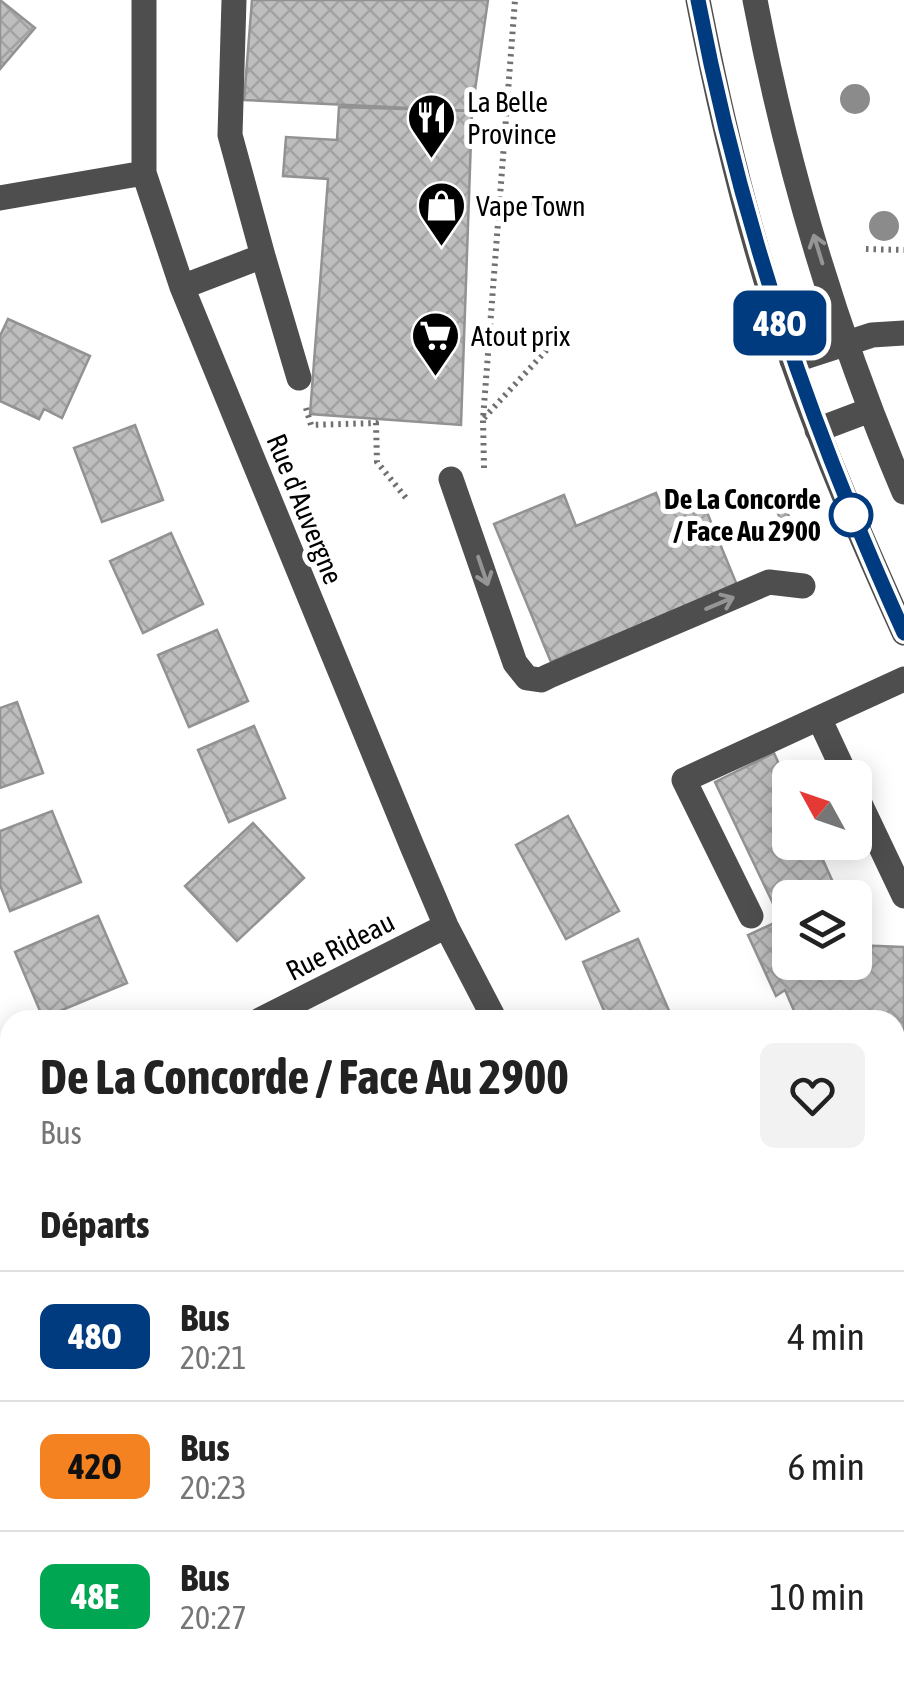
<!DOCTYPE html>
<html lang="fr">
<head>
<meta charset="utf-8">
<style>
  :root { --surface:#fff; --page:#f2f2f2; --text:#222; --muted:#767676; --line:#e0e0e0 }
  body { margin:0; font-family:"Asap Condensed",sans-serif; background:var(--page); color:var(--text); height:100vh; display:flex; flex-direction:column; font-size:38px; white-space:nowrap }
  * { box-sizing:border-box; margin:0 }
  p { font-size:32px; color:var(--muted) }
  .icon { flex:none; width:55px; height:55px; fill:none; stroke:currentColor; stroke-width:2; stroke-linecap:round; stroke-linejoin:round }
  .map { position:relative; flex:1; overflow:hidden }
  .drawer { position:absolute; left:0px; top:1010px; width:905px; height:672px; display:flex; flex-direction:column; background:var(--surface); border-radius:30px 30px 0 0; box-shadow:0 5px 25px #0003 }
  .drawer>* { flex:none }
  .badge { padding:0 20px; border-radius:15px; font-size:35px; line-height:65px }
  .needle { width:65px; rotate:310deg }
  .buttons { position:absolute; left:772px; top:760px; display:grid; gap:20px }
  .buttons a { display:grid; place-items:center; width:100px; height:100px; border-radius:15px; background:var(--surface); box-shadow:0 5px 25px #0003; font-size:50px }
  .map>.badge { position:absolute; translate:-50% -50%; box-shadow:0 0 0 5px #fff }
  h2 { padding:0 40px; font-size:38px; line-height:90px }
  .round { display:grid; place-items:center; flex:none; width:105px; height:105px; border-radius:15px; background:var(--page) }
  .headline { display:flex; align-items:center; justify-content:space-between; height:170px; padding:0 40px }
  h1 { font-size:48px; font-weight:700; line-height:75px }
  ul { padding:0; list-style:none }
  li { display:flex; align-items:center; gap:30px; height:130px; padding:0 40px; border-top:2px solid var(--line) }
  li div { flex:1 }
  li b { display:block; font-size:38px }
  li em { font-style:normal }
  li .badge { min-width:110px; font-weight:700; text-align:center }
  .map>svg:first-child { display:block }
  .building { fill:url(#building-cross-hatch); stroke:#929292; stroke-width:2.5 }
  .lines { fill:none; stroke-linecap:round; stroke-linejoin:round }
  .path { stroke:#707070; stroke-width:6; stroke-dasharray:2.5 5; stroke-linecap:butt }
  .minor { stroke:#4e4e4e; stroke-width:25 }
  .tree { fill:#8b8b8b }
  .oneway { stroke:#959595 }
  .line-casing { stroke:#fff; stroke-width:22 }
  .line { stroke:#003b80; stroke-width:15 }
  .stop-dot { fill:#fff; stroke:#003b80; stroke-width:5 }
  .labels { text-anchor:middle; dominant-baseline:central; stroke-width:10; stroke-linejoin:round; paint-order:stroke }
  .poi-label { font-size:28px; fill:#000; stroke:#fff; text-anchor:start }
  .stop-label { font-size:28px; font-weight:bold; fill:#000; stroke:#fff; text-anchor:end }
  .street-label { font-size:28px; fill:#000; stroke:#fff }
</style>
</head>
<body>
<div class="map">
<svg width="904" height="1681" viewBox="0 0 904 1681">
  <defs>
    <pattern id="building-cross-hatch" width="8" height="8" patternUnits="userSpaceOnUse" patternTransform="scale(2.5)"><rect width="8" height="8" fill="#bebebe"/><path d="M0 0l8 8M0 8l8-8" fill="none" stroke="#a2a2a2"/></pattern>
  </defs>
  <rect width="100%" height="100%" fill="#fff"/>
  <path class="building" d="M 0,0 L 35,28 L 0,69 Z
    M 252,0 L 488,0 L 472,111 L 244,100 Z
    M 339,107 L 472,111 L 461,425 L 310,414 L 328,179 L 283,176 L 286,137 L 337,140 Z
    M 8,319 L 90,356 L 62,418 L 44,409 L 39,419 L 0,401 L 0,336 Z
    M 135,425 L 163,500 L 102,522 L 74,448 Z
    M 656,493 L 662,508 L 699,493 L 737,585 L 551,662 L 494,524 L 564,495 L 576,526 Z
    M 785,507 L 795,531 L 786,534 L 777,511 Z
    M 171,533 L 203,604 L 143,633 L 110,561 Z
    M 217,630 L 248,701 L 189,727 L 158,655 Z
    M 17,702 L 43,773 L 0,788 L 0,708 Z
    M 254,726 L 285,798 L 229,822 L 198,750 Z
    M 774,753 L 790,789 L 790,842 L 815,842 L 840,898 L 790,898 L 790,939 L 715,782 Z
    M 52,811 L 81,882 L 10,911 L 0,885 L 0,831 Z
    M 568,816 L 619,911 L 566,939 L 516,845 Z
    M 253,823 L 304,878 L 237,941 L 185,886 Z
    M 98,916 L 127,983 L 43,1018 L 15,952 Z
    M 781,920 L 790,939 L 790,962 L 855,962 L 855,945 L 904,947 L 904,1032 L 895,1032 L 895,1020 L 798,1020 L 785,990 L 776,996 L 748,935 Z
    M 638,939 L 673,1020 L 608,1020 L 583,962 Z
    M 895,1039 L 904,1059 L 904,1162 L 895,1167 Z
    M 10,1229 L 10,1301 L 4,1303 L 0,1291 L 0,1233 Z
    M 10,1431 L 10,1508 L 0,1510 L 0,1434 Z
    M 895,1457 L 904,1474 L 904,1527 L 895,1531 Z
    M 101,1672 L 130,1672 L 132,1681 L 72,1681 Z
    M 153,1672 L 252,1672 L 255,1681 L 156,1681 Z
    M 288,1672 L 319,1672 L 301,1681 L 292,1681 Z"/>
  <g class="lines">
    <path class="path" d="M 500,201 L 560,208
      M 866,249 L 904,250
      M 306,408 L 311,425 L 376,423 L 377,462 L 406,498
      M 484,418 L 554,342
      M 484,468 L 483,419 L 515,0"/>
    <path class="minor" d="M 144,0 L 144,173 L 182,287 L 412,846 L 446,926 L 495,1020
      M 698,0 C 722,123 751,245 793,363 C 825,455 864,544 904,633
      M 755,0 C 787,168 837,335 904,492
      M 0,198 L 144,173
      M 263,256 L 299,378
      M 182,287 L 263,256 L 230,135 L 234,0
      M 792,361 L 872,335 L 904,333
      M 817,430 L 870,410
      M 451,479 L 515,663 L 527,678 L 541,680 L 549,676 L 769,582 L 803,586
      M 847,778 L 819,718 L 904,679
      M 855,793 L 904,896
      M 751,916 L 684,780 L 819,718
      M 260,1020 L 446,926
      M 0,1131 L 10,1128
      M 0,1613 L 10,1611
      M 829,1672 L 833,1681"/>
  </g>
  <g class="tree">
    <circle cx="855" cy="99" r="15"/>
    <circle cx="884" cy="226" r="15"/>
  </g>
  <defs><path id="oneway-shaft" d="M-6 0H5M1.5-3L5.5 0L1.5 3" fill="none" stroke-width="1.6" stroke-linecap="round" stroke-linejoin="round" transform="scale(2.5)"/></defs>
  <g class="oneway">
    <use href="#oneway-shaft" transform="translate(818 249) rotate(-107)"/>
    <use href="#oneway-shaft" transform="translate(483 571) rotate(71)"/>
    <use href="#oneway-shaft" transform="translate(720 603) rotate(-23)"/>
  </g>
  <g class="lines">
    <defs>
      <path id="line" d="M 698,0 C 741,226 809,423 904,633"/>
    </defs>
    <use href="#line" class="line-casing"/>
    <use href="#line" class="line"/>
  </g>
  <defs>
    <symbol id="restaurant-pin" viewBox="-11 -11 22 30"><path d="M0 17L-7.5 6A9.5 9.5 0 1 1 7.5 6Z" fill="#000" stroke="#fff"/><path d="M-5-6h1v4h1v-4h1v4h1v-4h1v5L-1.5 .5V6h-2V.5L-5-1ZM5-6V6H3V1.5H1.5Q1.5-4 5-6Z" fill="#fff"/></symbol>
    <symbol id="shop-pin" viewBox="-11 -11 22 30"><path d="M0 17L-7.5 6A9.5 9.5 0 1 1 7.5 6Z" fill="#000" stroke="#fff"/><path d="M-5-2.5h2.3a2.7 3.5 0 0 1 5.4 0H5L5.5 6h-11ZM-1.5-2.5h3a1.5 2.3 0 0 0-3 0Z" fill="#fff"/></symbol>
    <symbol id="supermarket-pin" viewBox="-11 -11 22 30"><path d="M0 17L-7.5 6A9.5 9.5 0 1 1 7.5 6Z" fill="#000" stroke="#fff"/><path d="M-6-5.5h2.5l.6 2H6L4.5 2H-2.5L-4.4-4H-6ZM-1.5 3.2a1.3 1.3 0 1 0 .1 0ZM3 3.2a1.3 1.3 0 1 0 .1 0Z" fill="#fff"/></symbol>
  </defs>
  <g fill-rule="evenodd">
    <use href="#restaurant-pin" x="404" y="90" width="55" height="75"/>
    <use href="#shop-pin" x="414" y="178" width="55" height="75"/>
    <use href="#supermarket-pin" x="408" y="308" width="55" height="75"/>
  </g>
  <circle class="stop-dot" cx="851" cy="515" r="20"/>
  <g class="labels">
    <g class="poi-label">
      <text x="467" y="102">La Belle<tspan x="467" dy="32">Province</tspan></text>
      <text x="476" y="206">Vape Town</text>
      <text x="471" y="336">Atout prix</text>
    </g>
    <g class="stop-label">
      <text x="821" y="499">De La Concorde<tspan x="821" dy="32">/ Face Au 2900</tspan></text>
    </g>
    <g class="street-label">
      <text transform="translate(305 509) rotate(68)">Rue d'Auvergne</text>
      <text transform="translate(340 946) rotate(-27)">Rue Rideau</text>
    </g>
  </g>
</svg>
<div class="buttons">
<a><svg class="needle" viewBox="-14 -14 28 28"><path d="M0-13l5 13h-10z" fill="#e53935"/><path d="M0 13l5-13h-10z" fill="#767676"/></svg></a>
<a><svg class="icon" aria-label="layers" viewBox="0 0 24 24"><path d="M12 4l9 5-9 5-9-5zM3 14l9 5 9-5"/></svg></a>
</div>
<b class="badge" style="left:780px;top:323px;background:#003b80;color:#fff">48O</b>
<section class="drawer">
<div class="headline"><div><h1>De La Concorde / Face Au 2900</h1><p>Bus</p></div><a class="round"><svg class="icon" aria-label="heart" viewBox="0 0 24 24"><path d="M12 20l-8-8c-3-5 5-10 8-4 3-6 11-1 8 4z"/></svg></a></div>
<h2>Départs</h2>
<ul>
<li><span class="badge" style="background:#003b80;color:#fff">48O</span><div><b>Bus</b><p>20:21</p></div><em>4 min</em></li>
<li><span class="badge" style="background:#f58220;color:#111">42O</span><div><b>Bus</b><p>20:23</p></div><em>6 min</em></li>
<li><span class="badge" style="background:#00a651;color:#fff">48E</span><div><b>Bus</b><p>20:27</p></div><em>10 min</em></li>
</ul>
</section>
</div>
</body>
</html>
